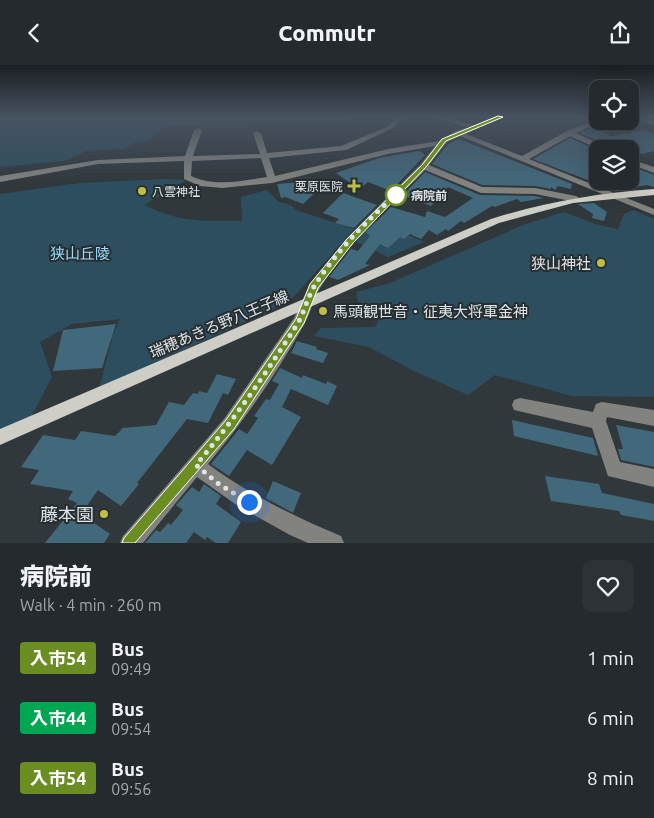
<!DOCTYPE html>
<html lang="en">
<head>
<meta charset="utf-8">
<style>
  :root { --surface:#242a2d; --page:#2c3235; --text:#f1f3f6; --muted:#a3a7aa; --line:#414649 }
  body { margin:0; font-family:Ubuntu,"Noto Sans JP",sans-serif; background:var(--page); color:var(--text); height:100vh; display:flex; flex-direction:column; font-size:19px; white-space:nowrap }
  * { box-sizing:border-box; margin:0 }
  p { font-size:16px; color:var(--muted) }
  .icon { flex:none; width:28px; height:28px; fill:none; stroke:currentColor; stroke-width:2; stroke-linecap:round; stroke-linejoin:round }
  .map { position:relative; height:478px; overflow:hidden }
  .side { display:flex; flex-direction:column; background:var(--surface); flex:1 }
  .side>* { flex:none }
  .badge { padding:0 10px; border-radius:4px; font-size:18px; line-height:32px }
  .tools { position:absolute; left:589px; top:15px; display:grid; gap:10px }
  .tools a { display:grid; place-items:center; width:50px; height:50px; border-radius:10px; background:var(--surface); box-shadow:0 5px 20px #0002,0 0 0 1px var(--line); font-size:25px }
  .you { position:absolute; width:25px; height:25px; margin:-12px; border:4px solid #fff; border-radius:50%; background:#1a73e8; box-shadow:0 0 0 8px #1a73e833 }
  .map>.badge { position:absolute; translate:-50% -50%; box-shadow:0 0 0 2px #fff }
  .round { display:grid; place-items:center; flex:none; width:52px; height:52px; border-radius:10px; background:var(--page) }
  .summary { display:flex; align-items:center; justify-content:space-between; height:85px; padding:0 20px }
  h1 { font-size:24px; font-weight:800; line-height:38px }
  ul { padding:0; list-style:none }
  li { display:flex; align-items:center; gap:15px; height:60px; padding:0 20px }
  li div { flex:1 }
  li b { display:block; font-size:19px }
  li em { font-style:normal }
  li .badge { min-width:55px; font-weight:700; text-align:center }
  header { display:flex; justify-content:space-between; align-items:center; height:65px; padding:0 20px; background:var(--surface); font-size:22px; font-weight:800 }
  .map>svg:first-child { display:block }
  .green { fill:#2d4e5f }
  .building { fill:#42687b }
  .lines { fill:none; stroke-linecap:round; stroke-linejoin:round }
  .minor { fill:#82837f; fill-rule:evenodd }
  .major { fill:#cecec6; fill-rule:evenodd }
  .line { fill:#6b8e23; stroke:#fff }
  .walk { stroke:#dfe4e7; stroke-width:5; stroke-dasharray:0 9 }
  .poi-dot { fill:#bfbe42; stroke:#262e32; stroke-width:2 }
  .stop-dot { fill:#fff; stroke:#6b8e23; stroke-width:2.5 }
  .labels { text-anchor:middle; dominant-baseline:central; stroke-width:4; stroke-linejoin:round; paint-order:stroke }
  .far-poi-label { font-size:12px; fill:#dfe4e7; stroke:#262e32; text-anchor:end }
  .far-stop-label { font-size:12px; font-weight:bold; fill:#dfe4e7; stroke:#262e32; text-anchor:start }
  .park-label { font-size:15px; fill:#98dbfe; stroke:#262e32 }
  .poi-label { font-size:15px; fill:#dfe4e7; stroke:#262e32; text-anchor:end }
  .street-label { font-size:15px; fill:#dfe4e7; stroke:#262e32 }
  .near-poi-label { font-size:18px; fill:#dfe4e7; stroke:#262e32; text-anchor:end }
</style>
</head>
<body>
<header><svg class="icon" aria-label="back" viewBox="0 0 24 24"><path d="M15 5l-7 7 7 7"/></svg>Commutr<svg class="icon" aria-label="share" viewBox="0 0 24 24"><path d="M12 15V3M7 8l5-5 5 5M5 13v7h14v-7"/></svg></header>
<div class="map">
<svg width="654" height="478" viewBox="0 0 654 478">
  <rect width="100%" height="100%" fill="#30383c"/>
  <path class="green" d="M 0,52 L 360,52 L 324,58 L 163,61 L 147,77 L 133,78 L 124,84 L 86,86 L 64,96 L 0,102 Z
    M 165,114 L 186,115 L 144,140 C 182,158 201,156 242,156 L 241,132 L 267,125 L 279,137 L 291,140 L 296,145 L 354,164 L 290,236 L 99,324 L 113,270 L 120,254 L 72,259 L 40,277 L 52,312 L 29,356 L 0,369 L 0,129 L 79,118 Z
    M 633,145 L 654,154 L 654,332 L 572,331 L 495,310 L 468,330 L 412,305 L 369,282 L 314,271 L 321,263 L 375,262 L 383,247 L 358,237 L 356,227 L 390,218 L 523,160 L 564,147 L 595,159 L 618,164 L 624,149 Z
    M 375,156 L 424,177 L 388,192 L 355,176 Z"/>
  <path class="building" d="M 592,63 L 612,71 L 643,65 L 647,66 L 654,70 L 654,86 L 642,89 L 612,75 L 603,79 L 580,68 Z
    M 570,73 L 592,83 L 586,85 L 598,90 L 598,119 L 533,94 Z
    M 459,74 L 572,119 L 571,124 L 558,121 L 555,125 L 551,122 L 551,124 L 535,121 L 482,120 L 432,99 L 448,79 Z
    M 419,86 L 425,90 L 391,126 L 368,117 L 359,124 L 336,108 L 379,93 Z
    M 639,104 L 654,110 L 654,122 L 647,120 L 630,123 L 630,110 Z
    M 425,107 L 480,130 L 535,131 L 544,133 L 521,137 L 517,134 L 495,142 L 492,141 L 464,158 L 461,156 L 448,166 L 446,164 L 437,170 L 429,165 L 421,174 L 410,169 L 404,174 L 400,172 L 388,183 L 380,179 L 365,199 L 370,200 L 338,215 L 329,212 L 351,184 L 358,186 L 370,171 L 366,167 L 391,142 L 425,152 L 427,146 L 445,152 L 473,133 L 448,122 L 431,141 L 403,130 Z
    M 307,114 L 324,119 L 303,139 L 285,132 L 281,133 L 277,119 L 303,117 Z
    M 343,128 L 377,140 L 354,163 L 335,158 L 339,154 L 323,148 Z
    M 594,138 L 607,147 L 604,156 L 592,153 L 593,149 L 578,139 Z
    M 116,259 L 102,303 L 53,306 L 63,265 Z
    M 297,276 L 317,282 L 316,284 L 328,288 L 323,298 L 291,288 Z
    M 280,303 L 302,313 L 303,310 L 326,319 L 327,316 L 337,321 L 328,340 L 291,324 L 282,342 L 301,352 L 272,400 L 247,385 L 229,411 L 211,399 L 239,364 L 247,369 L 258,353 L 254,351 L 266,334 L 270,335 L 279,319 L 272,316 Z
    M 217,309 L 236,314 L 228,330 L 223,328 L 208,358 L 187,354 L 137,418 L 139,419 L 121,441 L 98,425 L 84,445 L 91,450 L 88,454 L 110,469 L 104,478 L 45,478 L 77,438 L 68,434 L 73,426 L 30,419 L 39,405 L 21,402 L 43,370 L 75,375 L 81,366 L 115,371 L 123,363 L 156,360 L 169,337 L 184,340 L 193,328 L 198,329 L 199,326 L 207,328 Z
    M 512,355 L 593,373 L 598,391 L 514,371 Z
    M 616,360 L 654,367 L 654,402 L 621,395 L 618,384 L 623,384 Z
    M 545,411 L 599,419 L 602,428 L 654,439 L 654,456 L 621,450 L 619,446 L 551,436 Z
    M 273,416 L 301,428 L 293,448 L 266,433 Z
    M 204,419 L 221,431 L 216,439 L 241,457 L 228,478 L 216,478 L 207,472 L 205,475 L 194,467 L 186,478 L 145,478 L 156,465 L 160,467 L 168,458 L 171,460 L 183,445 L 176,440 L 192,422 L 199,427 Z"/>
  <g class="lines">
    <path class="minor" d="M 396,52 L 403,52 L 393,63 L 346,85 L 269,93 L 275,111 L 388,84 L 439,76 L 455,66 L 468,62 L 433,52 C 445,52 468,61 476,59 C 486,57 493,52 503,52 L 466,69 L 522,91 L 567,66 L 598,54 L 600,57 L 576,68 L 610,84 L 599,84 L 570,71 L 529,94 L 654,144 L 654,150 L 460,71 L 447,77 L 429,100 L 482,122 L 535,123 L 576,131 L 581,134 L 576,137 L 535,129 L 481,128 L 425,105 C 391,140 345,181 320,223 C 313,234 311,247 305,258 C 277,308 245,355 208,399 C 250,430 293,451 341,471 L 344,478 L 308,478 L 290,470 L 238,441 L 197,412 L 143,478 L 120,478 L 123,471 L 224,354 L 294,253 L 310,219 L 346,174 L 421,99 L 435,81 L 388,89 L 272,118 L 222,123 L 200,121 L 184,114 L 184,96 L 98,99 L 0,117 L 0,111 L 98,95 L 185,91 L 194,65 L 198,63 L 202,65 L 193,91 L 260,89 L 253,68 L 257,66 L 261,68 L 267,88 L 341,81 L 389,61 ZM 261,93 L 267,112 C 242,116 214,122 191,111 L 192,96 Z
      M 632,52 L 642,52 L 654,56 L 654,60 Z
      M 630,94 L 654,102 L 654,108 L 630,99 Z
      M 520,333 L 593,347 L 596,339 L 602,337 L 654,345 L 654,361 L 607,352 L 606,356 L 620,397 L 654,404 L 654,422 L 608,411 L 592,363 L 514,345 L 512,340 L 514,335 Z"/>
    <path class="major" d="M 654,124 L 654,130 L 573,138 L 499,158 L 0,380 L 0,364 L 491,154 C 545,137 598,128 654,124 Z"/>
  </g>
  <linearGradient id="sky" x2="0" y2="1"><stop stop-color="#1a1f21"/><stop offset="0.44" stop-color="#485361"/><stop offset="1" stop-color="#485361" stop-opacity="0"/></linearGradient>
  <rect width="654" height="119" fill="url(#sky)"/>
  <path class="line" d="M 498,51 L 503,52 L 446,76 L 426,102 L 353,178 L 318,223 L 304,258 L 234,364 L 135,478 L 122,478 L 124,473 L 226,355 L 296,254 L 310,219 L 347,174 L 422,100 L 442,74 Z"/>
  <g class="lines">
    <path class="walk" d="M 249,437 L 220,420 L 196,400 C 233,356 265,310 296,261 C 304,249 307,233 315,220 C 336,187 366,156 396,130"/>
  </g>
  <g class="poi-dot">
    <path d="M351.5 113.5h5v5h5v5h-5v5h-5v-5h-5v-5h5z"/>
    <circle cx="142" cy="126" r="5"/>
    <circle cx="601" cy="198" r="5"/>
    <circle cx="323" cy="246" r="5"/>
    <circle cx="104" cy="449" r="5"/>
  </g>
  <circle class="stop-dot" cx="396" cy="130" r="10"/>
  <g class="labels">
    <g class="far-poi-label">
      <text x="343" y="121">栗原医院</text>
      <text x="152" y="126" text-anchor="start">八雲神社</text>
    </g>
    <g class="far-stop-label">
      <text x="411" y="130">病院前</text>
    </g>
    <g class="park-label">
      <text x="80" y="188">狭山丘陵</text>
    </g>
    <g class="poi-label">
      <text x="591" y="198">狭山神社</text>
      <text x="333" y="246" text-anchor="start">馬頭観世音・征夷大将軍金神</text>
    </g>
    <g class="street-label">
      <text transform="translate(219 259) rotate(-23)">瑞穂あきる野八王子線</text>
    </g>
    <g class="near-poi-label">
      <text x="94" y="449">藤本園</text>
    </g>
  </g>
</svg>
<div class="tools">
<a><svg class="icon" aria-label="locate" viewBox="0 0 24 24"><circle cx="12" cy="12" r="6"/><path d="M12 2v4M12 18v4M2 12h4M18 12h4"/></svg></a>
<a><svg class="icon" aria-label="layers" viewBox="0 0 24 24"><path d="M12 4l9 5-9 5-9-5zM3 14l9 5 9-5"/></svg></a>
</div>
<div class="you" style="left:249px;top:437px"></div>
</div>
<section class="side">
<div class="summary"><div><h1>病院前</h1><p>Walk · 4 min · 260 m</p></div><a class="round"><svg class="icon" aria-label="heart" viewBox="0 0 24 24"><path d="M12 20l-8-8c-3-5 5-10 8-4 3-6 11-1 8 4z"/></svg></a></div>
<ul>
<li><span class="badge" style="background:#6b8e23;color:#fff">入市54</span><div><b>Bus</b><p>09:49</p></div><em>1 min</em></li>
<li><span class="badge" style="background:#00a651;color:#fff">入市44</span><div><b>Bus</b><p>09:54</p></div><em>6 min</em></li>
<li><span class="badge" style="background:#6b8e23;color:#fff">入市54</span><div><b>Bus</b><p>09:56</p></div><em>8 min</em></li>
</ul>
</section>
</body>
</html>
